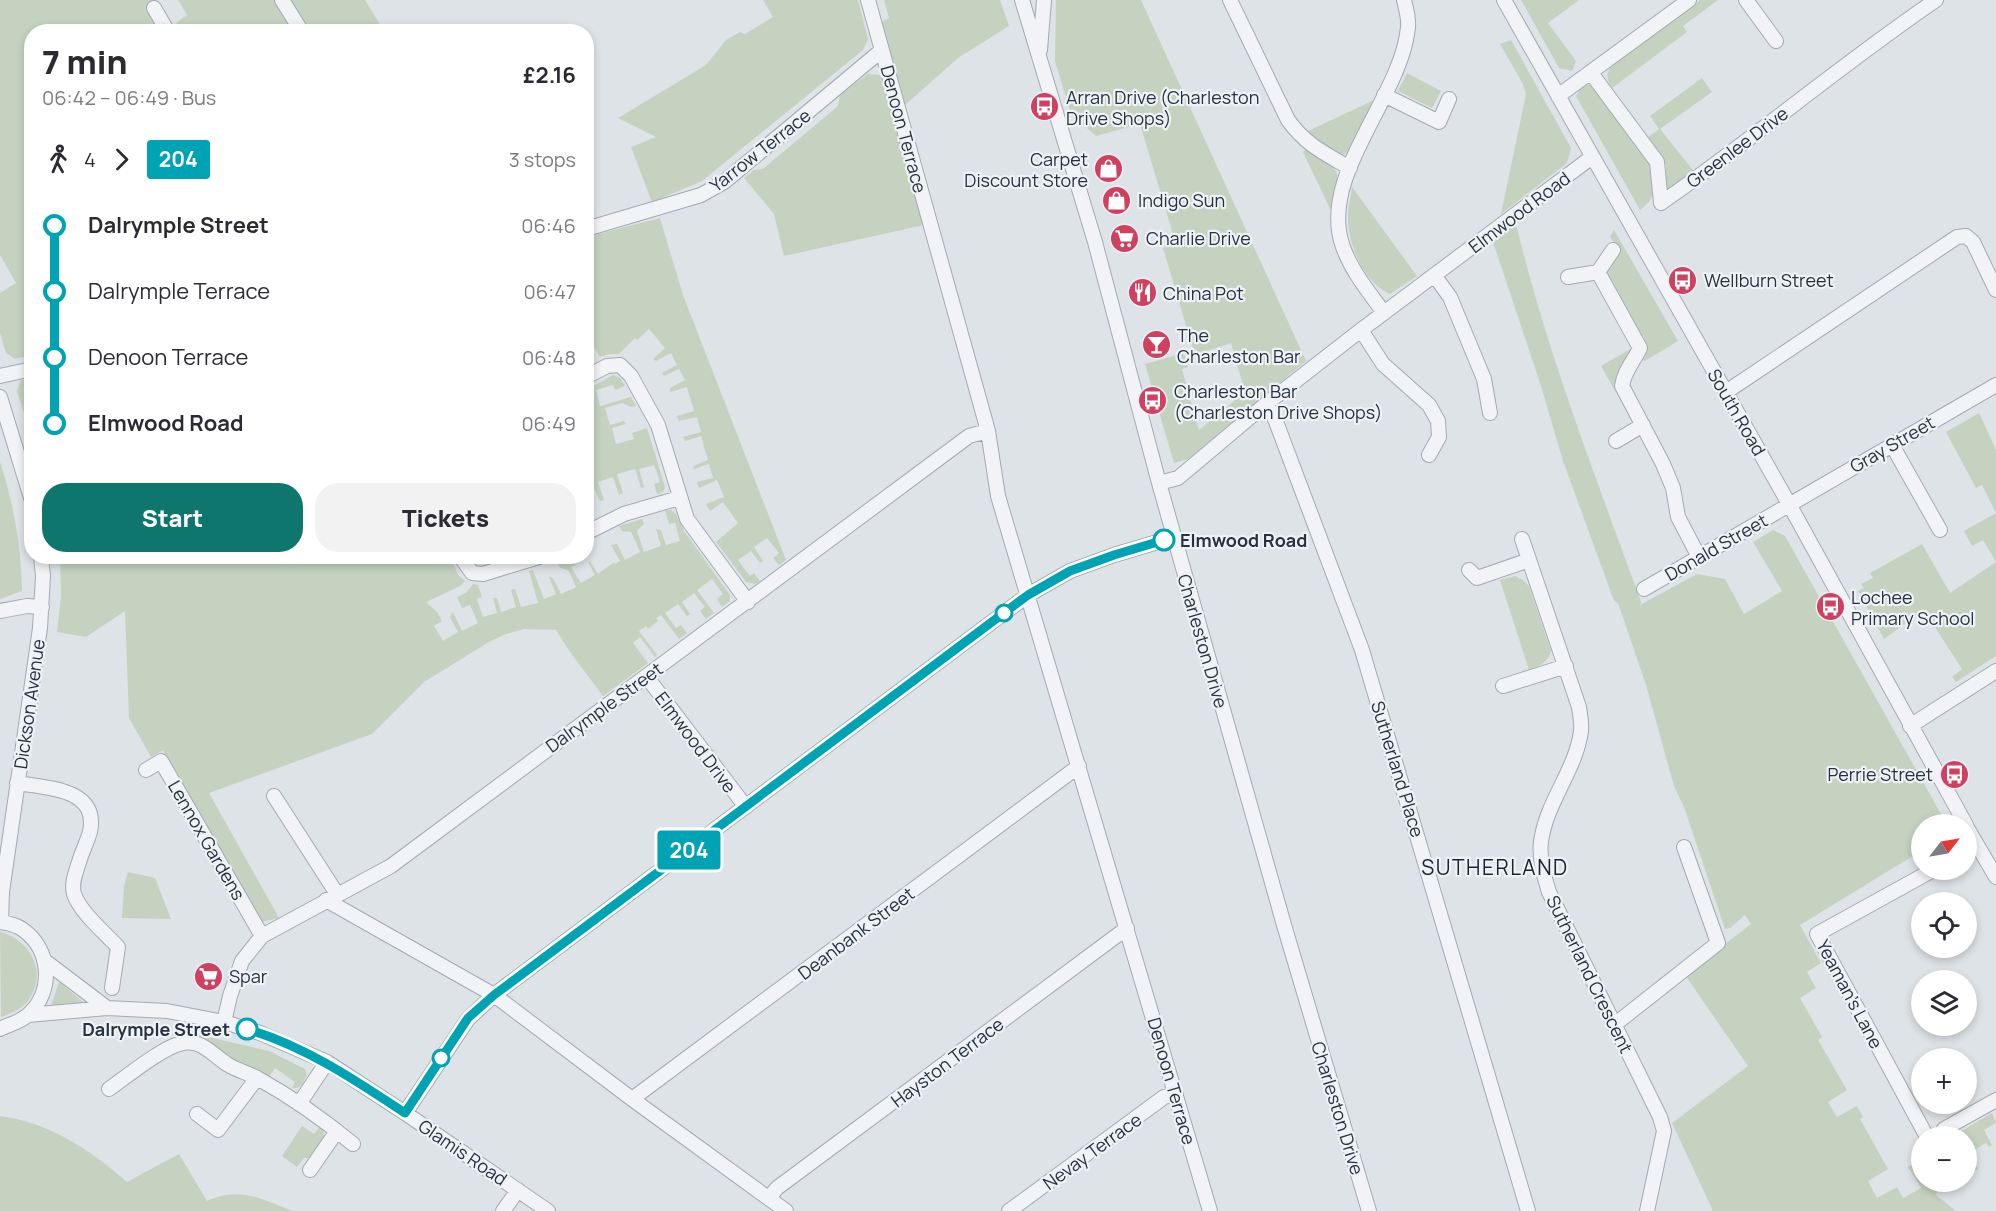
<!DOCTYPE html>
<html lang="en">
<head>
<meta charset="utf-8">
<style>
  :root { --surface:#fff; --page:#f2f2f3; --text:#2b2b33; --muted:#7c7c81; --accent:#0f766e }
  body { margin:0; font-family:Manrope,sans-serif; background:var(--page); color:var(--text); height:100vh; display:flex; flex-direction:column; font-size:22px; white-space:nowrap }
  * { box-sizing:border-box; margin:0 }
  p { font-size:20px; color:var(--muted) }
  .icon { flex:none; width:33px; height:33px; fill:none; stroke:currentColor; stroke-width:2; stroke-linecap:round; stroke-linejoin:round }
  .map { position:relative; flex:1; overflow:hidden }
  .drawer { position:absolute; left:24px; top:24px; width:570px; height:540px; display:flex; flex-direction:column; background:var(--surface); border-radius:24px; box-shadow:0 3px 9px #0003 }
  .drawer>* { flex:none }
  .badge { padding:0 12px; border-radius:4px; font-size:21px; line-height:39px }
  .needle { width:39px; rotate:59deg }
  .buttons { position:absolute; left:1911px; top:814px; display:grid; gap:12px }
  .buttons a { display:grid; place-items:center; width:66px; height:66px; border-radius:50%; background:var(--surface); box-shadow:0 3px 9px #0003; font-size:30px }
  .map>.badge { position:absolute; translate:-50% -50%; box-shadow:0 0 0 3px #fff }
  .legs { display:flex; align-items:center; gap:9px; height:66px; padding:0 18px; font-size:20px }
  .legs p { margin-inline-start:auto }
  .head { display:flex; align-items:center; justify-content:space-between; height:102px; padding:0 18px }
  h1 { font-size:33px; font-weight:800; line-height:45px }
  .button { display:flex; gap:12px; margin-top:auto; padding:12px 18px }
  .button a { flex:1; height:69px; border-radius:24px; background:var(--accent); color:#fff; font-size:24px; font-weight:800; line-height:69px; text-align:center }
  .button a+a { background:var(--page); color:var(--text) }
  ul { padding:0 18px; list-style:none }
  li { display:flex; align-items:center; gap:21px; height:66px; font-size:22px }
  li i { display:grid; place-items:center; width:9px; height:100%; margin:0 8px; background:currentColor }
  li i::after { content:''; width:15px; height:15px; margin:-8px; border:4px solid; border-radius:50%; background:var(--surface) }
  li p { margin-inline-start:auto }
  li:first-child i { background:linear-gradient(#0000 50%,currentColor 0) }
  li:last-child i { background:linear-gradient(currentColor 50%,#0000 0) }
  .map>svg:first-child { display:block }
  .green { fill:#c5d2bf }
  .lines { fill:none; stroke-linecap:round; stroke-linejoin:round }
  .minor-casing { stroke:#a3aab2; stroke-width:16 }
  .minor { stroke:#f1f3f6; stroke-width:14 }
  .line-1-casing { stroke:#fff; stroke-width:14 }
  .line-1 { stroke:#00a3b4; stroke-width:9 }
  .stop-1-dot { fill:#fff; stroke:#00a3b4; stroke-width:3 }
  .labels { text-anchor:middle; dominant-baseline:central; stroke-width:4.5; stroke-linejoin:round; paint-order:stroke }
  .poi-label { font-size:18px; fill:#27323f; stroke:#eef2f6; text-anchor:start }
  .street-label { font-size:18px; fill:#27323f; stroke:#eef2f6 }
  .stop-label { font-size:18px; font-weight:bold; fill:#27323f; stroke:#eef2f6; text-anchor:start }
  .quarter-label { font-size:21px; letter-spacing:1.5px; fill:#1a2330; stroke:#eef2f6 }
</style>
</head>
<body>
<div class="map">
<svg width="1996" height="1211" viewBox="0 0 1996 1211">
  <rect width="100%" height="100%" fill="#dee3e8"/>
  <path class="green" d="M 0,0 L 154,0 L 146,8 L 160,31 L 32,32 L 31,355 L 15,359 L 6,353 L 0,333 L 0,293 L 16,283 L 0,255 Z
    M 178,0 L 276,0 L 296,31 L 182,31 L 176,23 L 187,15 Z
    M 290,0 L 365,0 L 384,31 L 310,31 Z
    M 763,0 L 858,0 L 868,39 L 863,50 L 702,181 L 652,202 L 631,147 L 656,137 L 618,118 L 706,65 L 726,40 L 740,32 L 745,34 L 773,17 Z
    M 884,0 L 1000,0 L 1009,26 L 958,58 L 905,105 L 880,23 L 889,18 Z
    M 1056,0 L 1141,0 L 1306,361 L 1188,459 L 1174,463 L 1145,364 L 1184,353 L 1188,367 L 1182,369 L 1199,430 L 1245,392 L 1231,343 L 1201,353 L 1193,349 L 1163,248 L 1175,241 L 1140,124 L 1096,136 L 1071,114 L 1055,61 Z
    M 1521,0 L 1579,0 L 1548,23 L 1576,61 L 1572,71 L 1559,68 Z
    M 1700,0 L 1718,0 L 1683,26 L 1687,32 L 1612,88 C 1606,79 1606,74 1612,65 Z
    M 1511,40 L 1571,148 L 1567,163 L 1501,214 L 1526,94 L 1523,84 L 1500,44 Z
    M 1407,73 L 1441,91 L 1432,108 L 1398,91 Z
    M 868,74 L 880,75 L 924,225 L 784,256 L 774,214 L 744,178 L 754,170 L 763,169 L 838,106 L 840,95 Z
    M 1702,78 L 1712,92 L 1660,129 L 1696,174 L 1666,195 L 1666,165 L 1647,138 L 1659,129 L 1650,116 Z
    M 1587,85 L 1594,86 L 1648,157 L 1653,192 L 1650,201 L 1640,210 L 1576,96 L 1581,88 Z
    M 1374,100 L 1349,152 L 1339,156 L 1306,132 Z
    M 1306,149 C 1346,173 1340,169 1332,213 L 1303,152 Z
    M 1352,187 L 1417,276 L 1390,294 C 1364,283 1347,243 1348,216 C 1348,206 1351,196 1352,187 Z
    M 660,218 L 683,295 L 786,560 L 779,565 L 773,558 L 779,553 L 767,538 L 754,547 L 763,561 L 760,563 L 751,551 L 738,560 L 750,576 L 754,573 L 760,581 L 755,584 L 746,582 L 716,542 L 738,523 L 723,502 L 710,511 L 706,504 L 724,497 L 717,480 L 699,488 L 697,482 L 713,478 L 709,464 L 694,469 L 693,466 L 708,460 L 701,436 L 685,441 L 683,437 L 701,432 L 697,417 L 679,421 L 677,416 L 694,411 L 687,387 L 670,392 L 670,388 L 685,380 L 679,369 L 664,376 L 662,373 L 677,365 L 671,353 L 656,361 L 653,359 L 665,348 L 649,329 L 637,340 L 635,338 L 619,354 L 610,354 L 600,357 L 592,344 L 587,346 L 589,342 L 586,337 L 587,237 Z
    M 1516,224 C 1547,353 1596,477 1641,602 L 1640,605 L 1697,574 L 1725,579 L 1744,614 L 1782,591 L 1753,542 L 1773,530 L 1785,536 L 1946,823 L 1946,825 L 1922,825 L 1921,851 L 1800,925 L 1821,963 L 1807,972 L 1816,988 L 1800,998 L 1822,1037 L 1818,1040 L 1847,1090 L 1828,1102 L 1837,1117 L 1857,1106 L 1863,1117 L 1860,1119 L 1888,1169 L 1868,1181 L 1877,1198 L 1897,1187 L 1903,1198 L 1921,1188 L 1908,1167 L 1921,1159 L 1922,1182 L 1955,1182 L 1935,1194 L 1956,1211 L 1713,1211 L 1672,1123 L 1748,1066 L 1685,975 L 1751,924 L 1745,915 L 1730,928 L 1725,929 L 1684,807 L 1674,786 L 1646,685 L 1618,603 L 1614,601 L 1563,461 L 1541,386 L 1493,242 Z
    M 1614,230 L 1678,341 L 1645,361 L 1642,360 L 1645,348 L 1644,337 L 1637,333 L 1607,278 L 1606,273 L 1620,250 L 1610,237 Z
    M 1632,348 L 1631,356 L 1617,374 L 1615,391 L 1601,366 Z
    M 613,375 L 620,378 L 625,386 L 615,390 L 613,385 L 596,390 L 600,406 L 631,397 L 636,406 L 631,407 L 622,403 L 605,408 L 610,425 L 624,421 L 626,424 L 612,428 L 616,444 L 634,439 L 632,433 L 647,428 L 665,487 L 663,492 L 657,494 L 654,484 L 660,482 L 654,465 L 639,469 L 644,487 L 641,488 L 635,469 L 617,474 L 623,493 L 619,495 L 613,477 L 598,482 L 604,500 L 600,501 L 592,484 L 587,486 L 587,390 Z
    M 31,378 L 32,378 L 31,435 L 17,391 L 21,380 Z
    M 1979,413 L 1996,450 L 1996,656 L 1956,682 L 1952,677 L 1962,669 L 1924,610 L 1884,639 L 1858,591 L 1864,588 L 1861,584 L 1873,578 L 1870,573 L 1922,544 L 1950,593 L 1996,562 L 1983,540 L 1972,546 L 1964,531 L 1996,513 L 1982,485 L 1976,488 L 1946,432 Z
    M 0,462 C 14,505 21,546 22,591 L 0,599 Z
    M 665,510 L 671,510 L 676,514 L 684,531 L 730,595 L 730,601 L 722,607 L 717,599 L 723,594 L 712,579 L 697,590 L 714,613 L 706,619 L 700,611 L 705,607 L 694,593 L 682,602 L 690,614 L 687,616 L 678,604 L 665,613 L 676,628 L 681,625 L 687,633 L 679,639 L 661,615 L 656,618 L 658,621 L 648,629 L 646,626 L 639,631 L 657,655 L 655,657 L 640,637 L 633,643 L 648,663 L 603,696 L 570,652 L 556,630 L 524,629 L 506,634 L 489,642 L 424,682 L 372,734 L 209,793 L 279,918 L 261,922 L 163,750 L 151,757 L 129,718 L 125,611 L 86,637 L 57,632 L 61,596 L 60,557 L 450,557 L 459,576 L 465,581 L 460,586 L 426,602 L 437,612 L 442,621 L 434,626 L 443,641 L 458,632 L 450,617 L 453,612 L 462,631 L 478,623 L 470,605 L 462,608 L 457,597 L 466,593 L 473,584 L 478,585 L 482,597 L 477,599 L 483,617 L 497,613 L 493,598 L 497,598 L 501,612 L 516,607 L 511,590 L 515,589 L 521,607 L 538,603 L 529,571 L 533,570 L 544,599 L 556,594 L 549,577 L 553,578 L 561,594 L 576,587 L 569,571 L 559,567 L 556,560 L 562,557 L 571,557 L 576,565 L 571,567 L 581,583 L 595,575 L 588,562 L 590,561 L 598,574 L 613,563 L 615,564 L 620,561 L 611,545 L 617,544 L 625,560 L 640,552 L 631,532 L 622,531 L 619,526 L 642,519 L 644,524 L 637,531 L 644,552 L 661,546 L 656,529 L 661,530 L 666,545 L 680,541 L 675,523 L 669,524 Z
    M 1515,576 L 1523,580 L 1529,586 L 1551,651 C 1548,663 1540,665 1529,670 L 1500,580 Z
    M 128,872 L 155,878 L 171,919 L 122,918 L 124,886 Z
    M 0,932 C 31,939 50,976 26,1003 C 20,1010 11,1013 1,1017 Z
    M 59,982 L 89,1007 L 50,1008 Z
    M 187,1032 L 269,1051 L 305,1069 L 307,1075 C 303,1082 301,1090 292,1088 L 295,1082 L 275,1068 L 269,1077 L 233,1061 L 189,1036 Z
    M 1992,1113 L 1996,1123 L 1984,1130 L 1992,1145 L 1989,1147 L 1986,1143 L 1969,1153 L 1978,1169 L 1973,1172 L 1967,1160 L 1966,1137 L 1953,1136 Z
    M 0,1116 C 48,1122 91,1150 127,1182 L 179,1154 L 207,1201 C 240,1186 261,1199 293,1211 L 0,1211 Z
    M 302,1126 L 314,1134 L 320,1126 C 330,1138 318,1148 311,1158 L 304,1158 L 297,1167 L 282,1156 Z"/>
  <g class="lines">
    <defs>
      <path id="minor" d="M 282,0 L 302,32
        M 868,0 L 988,431 L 998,496 L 1210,1211
        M 1022,0 L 1095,242 L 1159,483 L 1284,925 L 1369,1211
        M 1230,0 L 1288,120 C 1306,145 1324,153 1350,168
        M 1504,0 L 1789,504 L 1966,825
        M 1746,0 L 1776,41
        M 154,8 L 168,32
        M 1040,50 L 1044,0
        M 1591,73 L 1657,162 L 1661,203 C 1755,138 1842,64 1936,0
        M 1384,95 L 1439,122 L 1449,99
        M 1558,96 L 1689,0
        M 586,229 L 701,195 L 724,182 L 882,50
        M 1598,272 L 1640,348 C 1634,361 1624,371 1622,386 L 1663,464 L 1673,488 L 1678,517 L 1699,557
        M 1434,275 L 1450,297 L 1484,379 L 1490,413
        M 1568,277 L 1598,272 L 1613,250
        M 1384,313 C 1369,292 1352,272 1343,247 C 1317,176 1402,97 1408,27 C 1409,18 1406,9 1404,0
        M 1361,330 L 1383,364 L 1429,405 L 1438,421 L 1439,437 L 1429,455
        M 0,376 L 32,369
        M 586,377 L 607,366 L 620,365 L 631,376 L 658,425 L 687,519 L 748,602
        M 1726,392 L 1957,237 L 1966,236 L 1973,242 L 1996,290
        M 0,397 L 32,501
        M 1266,404 L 1275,419 L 1362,650 L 1528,1211
        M 1616,441 L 1643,425
        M 1892,445 L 1940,530
        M 1159,483 L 1178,478 L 1266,404 L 1361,330 L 1592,157
        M 586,533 L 624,514 L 679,498
        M 1522,539 L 1579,707 C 1580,715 1582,723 1581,731 C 1576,770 1546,802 1541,842 C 1539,859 1544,876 1549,892 L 1660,1117 L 1664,1131 L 1647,1211
        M 460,556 L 472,573 L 483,574 L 542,556
        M 1469,570 L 1477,578 L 1529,560
        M 1644,589 L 1996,385
        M 0,611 L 27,606 L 42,607
        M 646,676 L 746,807
        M 1503,686 L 1566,666
        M 1910,726 L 1996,671
        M 146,770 L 161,761 L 262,936
        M 17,783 C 47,788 99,788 90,832 C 87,842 82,852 79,862 C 76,872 71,883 74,894 C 80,912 105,933 118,947 L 112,988
        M 274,796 L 337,894
        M 1966,826 L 1996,877
        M 326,900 L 494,995 L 632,1099 L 786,1211
        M 0,922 C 7,923 16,925 22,929 C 51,949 54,990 29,1014 C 21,1022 10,1024 0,1029
        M 1,922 L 2,892 L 40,628 L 43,576 L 41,556
        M 45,961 L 107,1008
        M 28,1015 L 107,1008 L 167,1011 L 224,1022 L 260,1033 L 327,1062 L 405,1113 L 548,1211
        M 224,1022 L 230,996 L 242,961 L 262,936 L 391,866 L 969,436 L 988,431
        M 1614,1025 L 1718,943 L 1684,847
        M 109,1089 C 126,1077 164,1046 183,1043 C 203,1039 214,1057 230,1066 C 240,1071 250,1074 259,1079 C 293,1098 324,1120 353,1144
        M 632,1099 L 1079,766
        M 299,1104 L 327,1062
        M 405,1113 L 468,1019 L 494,995 L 1028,595 L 1070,571 L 1114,555 L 1174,537
        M 197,1114 L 218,1130 L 257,1078
        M 1944,1129 L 1996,1100
        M 1927,1137 L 1817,934 L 1933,870
        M 310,1170 L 337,1131
        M 769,1198 L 777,1188 L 1127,928
        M 503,1211 L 518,1190
        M 1009,1211 L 1164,1097 L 1176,1094"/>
    </defs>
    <use href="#minor" class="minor-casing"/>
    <use href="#minor" class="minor"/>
  </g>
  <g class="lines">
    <defs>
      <path id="line-1" d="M 247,1029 C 305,1046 355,1080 405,1113 L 468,1018 L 494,995 L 1028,595 L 1070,571 L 1114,555 L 1164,540"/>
    </defs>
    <use href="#line-1" class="line-1-casing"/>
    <use href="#line-1" class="line-1"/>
  </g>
  <defs>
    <symbol id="bus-disc" viewBox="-11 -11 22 22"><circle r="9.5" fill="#d04160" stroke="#eef2f6"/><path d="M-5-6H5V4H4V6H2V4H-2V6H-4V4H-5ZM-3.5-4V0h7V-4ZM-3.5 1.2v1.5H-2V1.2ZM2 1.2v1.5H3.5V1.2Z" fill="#fff"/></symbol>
    <symbol id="shop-disc" viewBox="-11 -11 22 22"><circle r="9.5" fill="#d04160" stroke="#eef2f6"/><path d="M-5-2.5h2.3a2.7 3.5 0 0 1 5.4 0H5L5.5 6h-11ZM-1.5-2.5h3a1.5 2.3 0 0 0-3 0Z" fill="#fff"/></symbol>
    <symbol id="supermarket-disc" viewBox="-11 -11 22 22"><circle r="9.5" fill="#d04160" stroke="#eef2f6"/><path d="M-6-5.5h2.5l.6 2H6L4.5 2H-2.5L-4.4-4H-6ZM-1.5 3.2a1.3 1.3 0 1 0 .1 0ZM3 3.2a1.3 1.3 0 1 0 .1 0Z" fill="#fff"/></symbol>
    <symbol id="restaurant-disc" viewBox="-11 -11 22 22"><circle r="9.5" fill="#d04160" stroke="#eef2f6"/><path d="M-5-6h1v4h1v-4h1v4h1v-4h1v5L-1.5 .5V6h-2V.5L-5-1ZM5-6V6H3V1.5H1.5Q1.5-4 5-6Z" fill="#fff"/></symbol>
    <symbol id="bar-disc" viewBox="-11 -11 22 22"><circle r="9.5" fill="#d04160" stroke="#eef2f6"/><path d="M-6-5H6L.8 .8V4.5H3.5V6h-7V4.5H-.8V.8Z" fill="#fff"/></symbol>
  </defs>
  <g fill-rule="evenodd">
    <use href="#bus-disc" x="1028" y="90" width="33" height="33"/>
    <use href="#shop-disc" x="1092" y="152" width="33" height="33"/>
    <use href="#shop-disc" x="1100" y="184" width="33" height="33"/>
    <use href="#supermarket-disc" x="1108" y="222" width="33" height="33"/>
    <use href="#bus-disc" x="1666" y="264" width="33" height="33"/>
    <use href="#restaurant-disc" x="1126" y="276" width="33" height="33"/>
    <use href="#bar-disc" x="1140" y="328" width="33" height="33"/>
    <use href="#bus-disc" x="1136" y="384" width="33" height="33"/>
    <use href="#bus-disc" x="1814" y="590" width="33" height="33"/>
    <use href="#bus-disc" x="1938" y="758" width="33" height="33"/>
    <use href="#supermarket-disc" x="192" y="960" width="33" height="33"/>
  </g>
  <g class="stop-1-dot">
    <circle cx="1164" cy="540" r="10"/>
    <circle cx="1004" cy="613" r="8"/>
    <circle cx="247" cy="1029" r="10"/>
    <circle cx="441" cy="1058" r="8"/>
  </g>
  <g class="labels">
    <g class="poi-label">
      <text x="1066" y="97">Arran Drive (Charleston<tspan x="1066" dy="21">Drive Shops)</tspan></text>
      <text x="1088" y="159" text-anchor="end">Carpet<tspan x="1088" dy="21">Discount Store</tspan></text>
      <text x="1138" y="200">Indigo Sun</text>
      <text x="1146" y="238">Charlie Drive</text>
      <text x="1704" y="280">Wellburn Street</text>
      <text x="1163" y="293">China Pot</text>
      <text x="1177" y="335">The<tspan x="1177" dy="21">Charleston Bar</tspan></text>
      <text x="1174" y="391">Charleston Bar<tspan x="1174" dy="21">(Charleston Drive Shops)</tspan></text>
      <text x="1851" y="597">Lochee<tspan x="1851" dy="21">Primary School</tspan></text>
      <text x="1933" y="774" text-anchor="end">Perrie Street</text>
      <text x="229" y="976">Spar</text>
    </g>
    <g class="street-label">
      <text transform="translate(904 129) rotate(75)">Denoon Terrace</text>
      <text transform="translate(1737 147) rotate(-37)">Greenlee Drive</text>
      <text transform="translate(760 150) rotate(-38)">Yarrow Terrace</text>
      <text transform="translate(1519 212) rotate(-37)">Elmwood Road</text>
      <text transform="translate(1737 412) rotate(60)">South Road</text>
      <text transform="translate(1892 444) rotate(-30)">Gray Street</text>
      <text transform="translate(1716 547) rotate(-30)">Donald Street</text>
      <text transform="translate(1203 641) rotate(74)">Charleston Drive</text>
      <text transform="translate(29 704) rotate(-82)">Dickson Avenue</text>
      <text transform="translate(604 707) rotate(-36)">Dalrymple Street</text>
      <text transform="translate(696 742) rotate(53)">Elmwood Drive</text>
      <text transform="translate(1398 769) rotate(73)">Sutherland Place</text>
      <text transform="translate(207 840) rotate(60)">Lennox Gardens</text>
      <text transform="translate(856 933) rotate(-37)">Deanbank Street</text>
      <text transform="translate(1590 974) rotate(64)">Sutherland Crescent</text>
      <text transform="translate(1850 994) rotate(62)">Yeaman's Lane</text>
      <text transform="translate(947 1062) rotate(-37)">Hayston Terrace</text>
      <text transform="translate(1172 1081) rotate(74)">Denoon Terrace</text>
      <text transform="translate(1338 1108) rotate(73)">Charleston Drive</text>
      <text transform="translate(1092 1151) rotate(-36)">Nevay Terrace</text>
      <text transform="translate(463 1152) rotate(34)">Glamis Road</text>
    </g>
    <g class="stop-label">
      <text x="1180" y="540">Elmwood Road</text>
      <text x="230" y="1029" text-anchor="end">Dalrymple Street</text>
    </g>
    <g class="quarter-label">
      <text x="1495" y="867">SUTHERLAND</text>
    </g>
  </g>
</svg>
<div class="buttons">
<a><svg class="needle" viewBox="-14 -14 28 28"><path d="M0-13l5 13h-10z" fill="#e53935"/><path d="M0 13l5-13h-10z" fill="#7c7c81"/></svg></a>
<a><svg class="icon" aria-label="locate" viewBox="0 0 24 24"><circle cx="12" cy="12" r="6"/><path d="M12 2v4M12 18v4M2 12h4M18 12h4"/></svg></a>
<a><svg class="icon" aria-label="layers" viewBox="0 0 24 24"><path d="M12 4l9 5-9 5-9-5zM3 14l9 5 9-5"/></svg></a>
<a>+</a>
<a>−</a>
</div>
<b class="badge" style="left:689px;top:850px;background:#00a3b4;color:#fff">204</b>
<section class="drawer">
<div class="head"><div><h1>7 min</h1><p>06:42 – 06:49 · Bus</p></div><b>£2.16</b></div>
<div class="legs"><svg class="icon" aria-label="walk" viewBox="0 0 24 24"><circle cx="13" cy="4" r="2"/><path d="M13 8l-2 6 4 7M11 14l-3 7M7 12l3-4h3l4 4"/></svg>4<svg class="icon" aria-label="forward" viewBox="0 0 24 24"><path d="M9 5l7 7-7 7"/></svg><b class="badge" style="background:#00a3b4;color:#fff">204</b><p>3 stops</p></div>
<ul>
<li><i style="color:#00a3b4"></i><b>Dalrymple Street</b><p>06:46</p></li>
<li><i style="color:#00a3b4"></i><span>Dalrymple Terrace</span><p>06:47</p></li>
<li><i style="color:#00a3b4"></i><span>Denoon Terrace</span><p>06:48</p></li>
<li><i style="color:#00a3b4"></i><b>Elmwood Road</b><p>06:49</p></li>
</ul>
<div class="button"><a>Start</a><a>Tickets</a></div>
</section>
</div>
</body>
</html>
